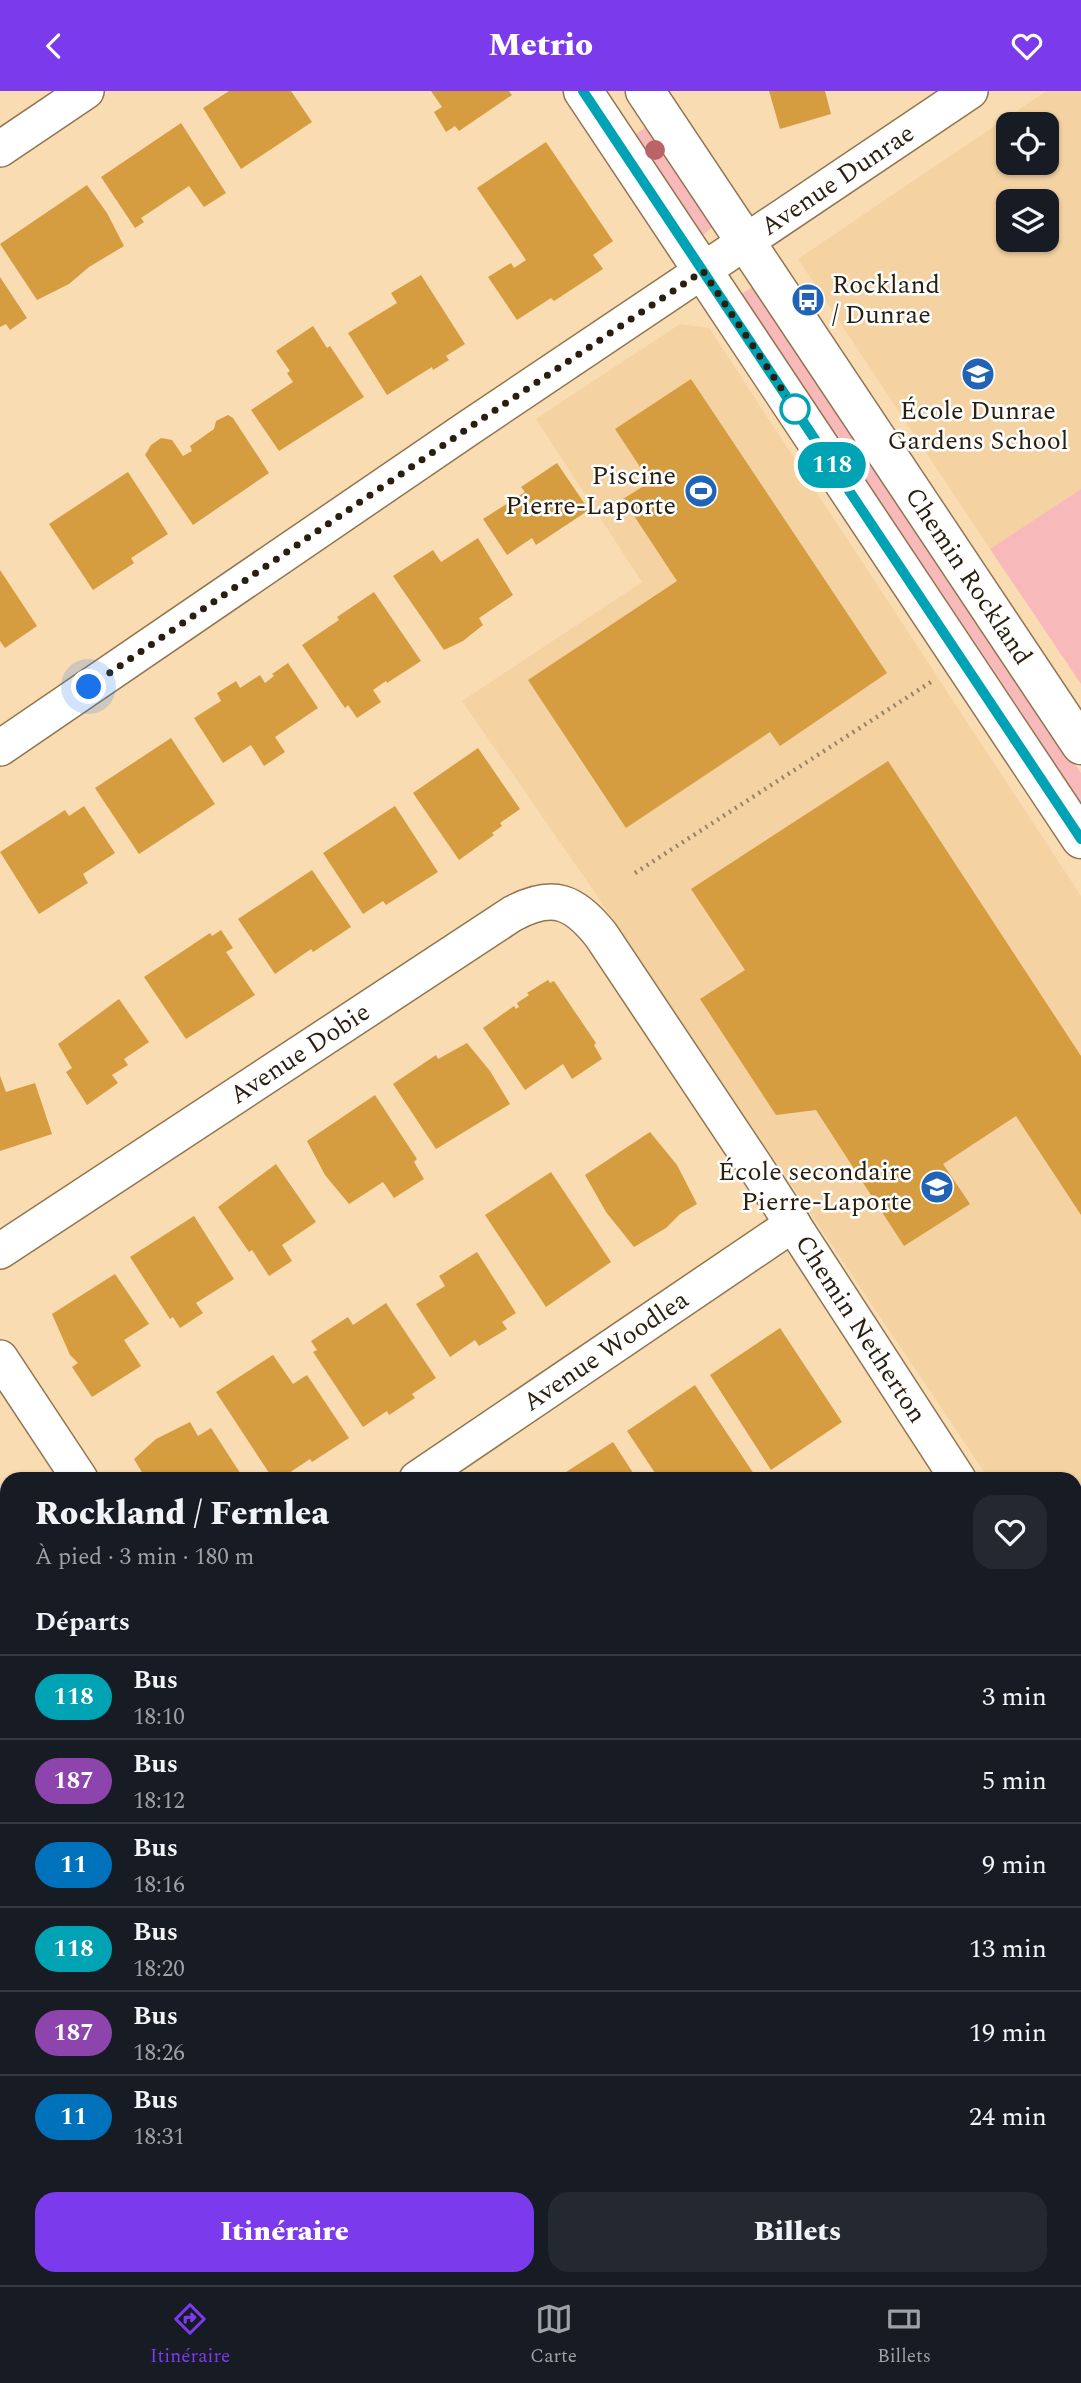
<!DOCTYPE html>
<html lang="fr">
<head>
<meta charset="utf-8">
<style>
  :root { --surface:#171b24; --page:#242831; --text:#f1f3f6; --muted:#9ea1a6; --line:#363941; --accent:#7c3aed }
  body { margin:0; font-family:Spectral,serif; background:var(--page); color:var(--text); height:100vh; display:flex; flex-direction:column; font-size:26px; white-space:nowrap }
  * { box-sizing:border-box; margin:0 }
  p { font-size:23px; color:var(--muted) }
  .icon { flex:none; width:38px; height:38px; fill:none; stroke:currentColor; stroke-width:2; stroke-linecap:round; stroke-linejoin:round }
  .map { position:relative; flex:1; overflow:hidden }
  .panel { position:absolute; left:0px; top:1381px; width:1082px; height:814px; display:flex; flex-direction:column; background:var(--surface); border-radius:21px 21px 0 0; box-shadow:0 2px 5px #0004 }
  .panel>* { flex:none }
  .badge { padding:0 14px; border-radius:23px; font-size:24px; line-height:46px }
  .controls { position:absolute; left:996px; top:21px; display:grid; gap:14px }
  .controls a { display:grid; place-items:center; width:63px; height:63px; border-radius:14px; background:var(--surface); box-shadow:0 2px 5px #0004; font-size:35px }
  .you { position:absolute; width:35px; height:35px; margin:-18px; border:5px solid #fff; border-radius:50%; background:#1a73e8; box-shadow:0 0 0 10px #1a73e833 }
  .map>.badge { position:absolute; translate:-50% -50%; box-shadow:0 0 0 4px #fff }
  h2 { padding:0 35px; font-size:26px; line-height:63px }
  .round { display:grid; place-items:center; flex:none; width:74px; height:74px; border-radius:21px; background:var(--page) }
  .summary { display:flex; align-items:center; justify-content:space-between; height:119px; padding:0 35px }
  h1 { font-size:33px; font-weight:800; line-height:52px }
  .cta { display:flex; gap:14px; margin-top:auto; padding:14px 35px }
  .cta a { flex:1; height:80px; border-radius:21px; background:var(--accent); color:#fff; font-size:28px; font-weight:800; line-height:80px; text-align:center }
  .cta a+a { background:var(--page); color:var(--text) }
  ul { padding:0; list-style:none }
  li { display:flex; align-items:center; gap:21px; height:84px; padding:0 35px; border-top:2px solid var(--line) }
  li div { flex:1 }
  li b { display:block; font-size:26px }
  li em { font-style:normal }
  li .badge { min-width:77px; font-weight:700; text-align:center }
  header { display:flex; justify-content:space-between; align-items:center; height:91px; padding:0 35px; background:var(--accent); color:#fff; font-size:32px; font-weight:800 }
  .tab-bar { display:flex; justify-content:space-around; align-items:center; height:98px; border-top:2px solid var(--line); background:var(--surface); font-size:19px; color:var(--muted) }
  .tab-bar a { display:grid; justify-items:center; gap:4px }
  .tab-bar .active { color:var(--accent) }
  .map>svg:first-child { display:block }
  .built { fill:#f4d2a2; fill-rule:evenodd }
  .green { fill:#f8b9bb }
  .building { fill:#d59c40 }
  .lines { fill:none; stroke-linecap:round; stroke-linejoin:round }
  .street-casing { stroke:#90754f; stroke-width:38 }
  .secondary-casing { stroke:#90754f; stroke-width:41 }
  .path { stroke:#988366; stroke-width:4.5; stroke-dasharray:2 5; stroke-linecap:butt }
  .street { stroke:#fff; stroke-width:35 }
  .secondary { stroke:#fff; stroke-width:38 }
  .tree { fill:#ba6467 }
  .line-casing { stroke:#fff; stroke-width:16 }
  .line { stroke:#00a3b4; stroke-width:10 }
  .walk { stroke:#2a1f0f; stroke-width:7; stroke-dasharray:0 12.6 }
  .stop-dot { fill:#fff; stroke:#00a3b4; stroke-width:3.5 }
  .labels { text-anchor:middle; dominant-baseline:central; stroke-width:5; stroke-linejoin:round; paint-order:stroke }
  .street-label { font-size:26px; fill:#2a1f0f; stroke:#fff }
  .poi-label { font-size:26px; fill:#2a1f0f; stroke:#fff; text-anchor:end }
</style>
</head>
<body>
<header><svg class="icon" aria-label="back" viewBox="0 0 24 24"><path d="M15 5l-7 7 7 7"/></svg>Metrio<svg class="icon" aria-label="heart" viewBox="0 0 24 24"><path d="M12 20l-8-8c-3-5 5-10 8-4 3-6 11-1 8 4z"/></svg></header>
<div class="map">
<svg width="1081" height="2194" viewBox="0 0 1081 2194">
  <rect width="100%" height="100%" fill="#fadcb3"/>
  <path class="built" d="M 1046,0 L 1081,0 L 1081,398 L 990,458 L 798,168 ZM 1008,33 L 1046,33 L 1046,72 L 1008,72 ZM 1008,110 L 1046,110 L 1046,149 L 1008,149 Z
    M 680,233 L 709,237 L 1081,805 L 1081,1421 L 1075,1425 L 1074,1388 L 989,1388 L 591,796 L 462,610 L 642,491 L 536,328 Z"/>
  <path class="green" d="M 650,33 L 714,135 L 703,144 L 700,143 L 632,46 Z
    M 756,194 L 1081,682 L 1081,718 L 738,205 Z
    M 1081,398 L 1081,593 L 990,458 Z"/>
  <path class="building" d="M 229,0 L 291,0 L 312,31 L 241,78 L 203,17 Z
    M 431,0 L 509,0 L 512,4 L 459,40 L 455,35 L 446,41 L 434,21 L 442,16 Z
    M 769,0 L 825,0 L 831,23 L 780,38 Z
    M 181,32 L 226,102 L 204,116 L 189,95 L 141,127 L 144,131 L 135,137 L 101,86 Z
    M 546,51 L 613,150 L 593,164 L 603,178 L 554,210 L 551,207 L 517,229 L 488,186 L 511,172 L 514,177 L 526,169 L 477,97 Z
    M 87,94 L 107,122 L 124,155 L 89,176 L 69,193 L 37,209 L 0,153 Z
    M 421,184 L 465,253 L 446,265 L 449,269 L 433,279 L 432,276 L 387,304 L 348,242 L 397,212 L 391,202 Z
    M 0,186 L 27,227 L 10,239 L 6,233 L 0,236 Z
    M 313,235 L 327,257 L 330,255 L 364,306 L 279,360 L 251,319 L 293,291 L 287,282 L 290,280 L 276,260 Z
    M 691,288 L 887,582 L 780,655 L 770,641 L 626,737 L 528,589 L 677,490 L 623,408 L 650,391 L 615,338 Z
    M 228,324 L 233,327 L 269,382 L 193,434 L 145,364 L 151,354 L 161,347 L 172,349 L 183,365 L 192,360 L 190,355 L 214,338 L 216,330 Z
    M 557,372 L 589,419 L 536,454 L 532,447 L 507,464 L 483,428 L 525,401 L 521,396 Z
    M 128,381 L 168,443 L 131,467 L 134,472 L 93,499 L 49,433 Z
    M 478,447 L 513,504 L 479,527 L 483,534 L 463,550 L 444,559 L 393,485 L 433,459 L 441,471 Z
    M 0,479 L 37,535 L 5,557 L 0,550 Z
    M 374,501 L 421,570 L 387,592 L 386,590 L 373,599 L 381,611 L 357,627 L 348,614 L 345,617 L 302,554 L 339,529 L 337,526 Z
    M 288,572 L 318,617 L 275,646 L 285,661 L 264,675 L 251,654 L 223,672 L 194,627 L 221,610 L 217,602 L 236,590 L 240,597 L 260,584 L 265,592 L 274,585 L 272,583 Z
    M 171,647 L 215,713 L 139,763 L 95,697 Z
    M 478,657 L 520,718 L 500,732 L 502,735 L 492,742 L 494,744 L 459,769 L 413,702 Z
    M 888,670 L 1081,965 L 1081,1124 L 1016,1025 L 943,1073 L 970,1113 L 904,1155 L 816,1019 L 776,1024 L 700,908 L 745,879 L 691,798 Z
    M 84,715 L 115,762 L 83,783 L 88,792 L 39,823 L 0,761 L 65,719 L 69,725 Z
    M 395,715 L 438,781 L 386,814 L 383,810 L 363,823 L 323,762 Z
    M 312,779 L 351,836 L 313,861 L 311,858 L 275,883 L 238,828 Z
    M 221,839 L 233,857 L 226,861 L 255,904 L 186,948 L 144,886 L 210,842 L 212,845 Z
    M 548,889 L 550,892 L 554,890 L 596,952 L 594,954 L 602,968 L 572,988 L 563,973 L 525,999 L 483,937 L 514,915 L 516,918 L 519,916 L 517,912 L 529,904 L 527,902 Z
    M 119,908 L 149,951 L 124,968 L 128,974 L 112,984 L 118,992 L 87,1014 L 66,981 L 72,977 L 58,953 Z
    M 467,952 L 490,980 L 510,1013 L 436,1058 L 393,993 L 436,964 L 438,968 Z
    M 0,985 L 6,1001 L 35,992 L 52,1043 L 0,1060 Z
    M 375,1004 L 417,1068 L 414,1071 L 424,1088 L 394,1107 L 383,1091 L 349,1113 L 325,1084 L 307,1050 Z
    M 650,1041 L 677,1074 L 697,1113 L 680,1123 L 666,1137 L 634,1156 L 606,1121 L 585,1084 Z
    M 276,1073 L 316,1131 L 282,1154 L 292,1170 L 269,1185 L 252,1159 L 249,1161 L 218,1116 Z
    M 551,1081 L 611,1171 L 546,1216 L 485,1124 Z
    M 194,1125 L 234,1188 L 196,1212 L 203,1222 L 180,1237 L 173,1226 L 170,1228 L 130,1166 Z
    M 477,1161 L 516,1222 L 502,1231 L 507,1238 L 479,1255 L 475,1249 L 450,1266 L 416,1213 L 445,1195 L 439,1185 Z
    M 115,1183 L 149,1233 L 124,1249 L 141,1275 L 92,1306 L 72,1276 L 78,1272 L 70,1264 L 52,1223 Z
    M 386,1212 L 436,1287 L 412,1303 L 415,1307 L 389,1324 L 387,1320 L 363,1336 L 313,1261 L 317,1259 L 311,1250 L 348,1226 L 353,1234 Z
    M 780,1237 L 842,1331 L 771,1379 L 710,1284 Z
    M 273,1264 L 293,1293 L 307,1284 L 349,1347 L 312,1371 L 310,1368 L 280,1388 L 273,1388 L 216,1301 Z
    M 695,1294 L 756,1386 L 752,1388 L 659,1388 L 627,1340 Z
    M 190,1331 L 198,1345 L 211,1337 L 244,1388 L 146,1388 L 134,1368 L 156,1348 Z
    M 613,1351 L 637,1388 L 555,1388 Z
    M 0,1463 L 4,1468 L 7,1466 L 7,1551 L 0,1540 Z
    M 1074,1595 L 1081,1604 L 1081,1618 L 1074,1623 Z
    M 1081,1769 L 1081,1853 L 1074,1843 L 1074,1773 Z
    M 0,1788 L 7,1799 L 7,1857 L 0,1862 Z
    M 7,2004 L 7,2077 L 5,2078 L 0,2070 L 0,2009 Z
    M 1081,2035 L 1081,2148 L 1078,2143 L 1074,2145 L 1074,2039 Z
    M 121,2188 L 172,2188 L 177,2194 L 117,2194 L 122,2190 Z
    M 197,2188 L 248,2188 L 237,2194 L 223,2194 L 219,2188 L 211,2194 L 201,2194 Z
    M 443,2188 L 533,2188 L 537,2194 L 447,2194 Z
    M 860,2188 L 925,2188 L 929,2194 L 850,2194 Z"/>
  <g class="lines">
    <defs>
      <g id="street">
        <path d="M 0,58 L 86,0"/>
        <path id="s1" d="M 0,657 L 467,338 L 970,0"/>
        <path id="s2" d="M 0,1160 L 512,823 C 553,801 574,810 601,844 L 753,1072 L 958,1388"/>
        <path d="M 0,1267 L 80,1388"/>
        <path id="s3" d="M 417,1388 L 793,1133"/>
        <path d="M 1074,1454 L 1081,1450"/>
        <path d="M 0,1667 L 7,1662"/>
        <path d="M 1074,1948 L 1081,1943"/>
        <path d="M 0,2175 L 7,2170"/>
        <path d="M 612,2188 L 616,2194"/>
        <path d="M 705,2194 L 714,2188"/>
      </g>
      <g id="secondary">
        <path d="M 583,0 L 1081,748"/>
        <path id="s4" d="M 645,0 L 1081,654"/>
      </g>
    </defs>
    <use href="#street" class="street-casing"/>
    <use href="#secondary" class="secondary-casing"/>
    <path class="path" d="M 635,782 L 934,589"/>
    <use href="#street" class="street"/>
    <use href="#secondary" class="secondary"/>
  </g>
  <circle class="tree" cx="655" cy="59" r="10"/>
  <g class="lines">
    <defs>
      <path id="line" d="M 583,0 L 1081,748"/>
    </defs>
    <use href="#line" class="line-casing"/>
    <use href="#line" class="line"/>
    <path class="walk" d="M 89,596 L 467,338 L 703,180 L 795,318"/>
  </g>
  <defs>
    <symbol id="bus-disc" viewBox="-11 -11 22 22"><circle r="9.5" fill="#2163b4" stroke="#fff"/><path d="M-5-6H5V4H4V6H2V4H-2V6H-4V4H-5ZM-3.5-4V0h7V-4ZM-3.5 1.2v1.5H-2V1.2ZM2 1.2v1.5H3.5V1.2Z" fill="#fff"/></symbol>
    <symbol id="school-disc" viewBox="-11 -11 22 22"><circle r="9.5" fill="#2163b4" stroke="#fff"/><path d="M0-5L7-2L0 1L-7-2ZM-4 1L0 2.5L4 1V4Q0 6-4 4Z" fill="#fff"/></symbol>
    <symbol id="stadium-disc" viewBox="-11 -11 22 22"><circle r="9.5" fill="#2163b4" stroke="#fff"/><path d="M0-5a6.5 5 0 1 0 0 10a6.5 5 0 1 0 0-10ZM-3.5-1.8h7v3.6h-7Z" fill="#fff"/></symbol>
  </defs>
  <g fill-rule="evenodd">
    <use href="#bus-disc" x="789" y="190" width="38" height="38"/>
    <use href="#school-disc" x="959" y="264" width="38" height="38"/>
    <use href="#stadium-disc" x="682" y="381" width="38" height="38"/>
    <use href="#school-disc" x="918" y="1077" width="38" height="38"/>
  </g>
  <circle class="stop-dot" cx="795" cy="318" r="14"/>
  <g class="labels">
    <g class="street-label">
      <text stroke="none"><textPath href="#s1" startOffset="1012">Avenue Dunrae</textPath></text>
      <text stroke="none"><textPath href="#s4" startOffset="583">Chemin Rockland</textPath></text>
      <text stroke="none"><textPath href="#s2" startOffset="359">Avenue Dobie</textPath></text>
      <text stroke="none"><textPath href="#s2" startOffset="1188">Chemin Netherton</textPath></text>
      <text stroke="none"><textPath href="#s3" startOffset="228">Avenue Woodlea</textPath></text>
    </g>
    <g class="poi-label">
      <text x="832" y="194" text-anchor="start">Rockland<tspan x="832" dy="30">/ Dunrae</tspan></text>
      <text x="978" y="320" text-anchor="middle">École Dunrae<tspan x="978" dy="30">Gardens School</tspan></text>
      <text x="676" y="385">Piscine<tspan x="676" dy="30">Pierre-Laporte</tspan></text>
      <text x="912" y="1081">École secondaire<tspan x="912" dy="30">Pierre-Laporte</tspan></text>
    </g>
  </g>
</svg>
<div class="controls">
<a><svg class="icon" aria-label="locate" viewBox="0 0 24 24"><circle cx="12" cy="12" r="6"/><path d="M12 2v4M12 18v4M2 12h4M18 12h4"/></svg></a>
<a><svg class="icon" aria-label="layers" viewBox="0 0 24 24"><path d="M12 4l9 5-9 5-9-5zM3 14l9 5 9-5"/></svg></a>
</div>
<div class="you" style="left:89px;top:596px"></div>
<b class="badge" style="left:832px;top:374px;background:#00a3b4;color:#fff">118</b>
<section class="panel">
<div class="summary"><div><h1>Rockland / Fernlea</h1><p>À pied · 3 min · 180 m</p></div><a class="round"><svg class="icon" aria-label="heart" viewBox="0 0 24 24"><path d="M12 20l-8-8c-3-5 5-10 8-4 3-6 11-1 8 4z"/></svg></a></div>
<h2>Départs</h2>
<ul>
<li><span class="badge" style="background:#00a3b4;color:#fff">118</span><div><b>Bus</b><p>18:10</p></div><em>3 min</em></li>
<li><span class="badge" style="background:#8e44ad;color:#fff">187</span><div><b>Bus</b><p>18:12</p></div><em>5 min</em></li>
<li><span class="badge" style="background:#0072bc;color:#fff">11</span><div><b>Bus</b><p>18:16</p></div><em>9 min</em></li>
<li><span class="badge" style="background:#00a3b4;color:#fff">118</span><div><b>Bus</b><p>18:20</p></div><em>13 min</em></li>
<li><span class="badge" style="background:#8e44ad;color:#fff">187</span><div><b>Bus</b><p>18:26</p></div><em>19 min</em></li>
<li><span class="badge" style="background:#0072bc;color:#fff">11</span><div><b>Bus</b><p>18:31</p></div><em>24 min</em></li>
</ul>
<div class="cta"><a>Itinéraire</a><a>Billets</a></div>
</section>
</div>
<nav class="tab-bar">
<a class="active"><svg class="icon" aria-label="directions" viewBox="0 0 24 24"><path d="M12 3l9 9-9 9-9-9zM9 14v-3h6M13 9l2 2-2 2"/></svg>Itinéraire</a>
<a><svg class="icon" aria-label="map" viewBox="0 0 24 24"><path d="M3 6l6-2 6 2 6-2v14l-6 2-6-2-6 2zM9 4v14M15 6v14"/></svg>Carte</a>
<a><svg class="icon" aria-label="tickets" viewBox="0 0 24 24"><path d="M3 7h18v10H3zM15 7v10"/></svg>Billets</a>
</nav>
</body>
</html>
